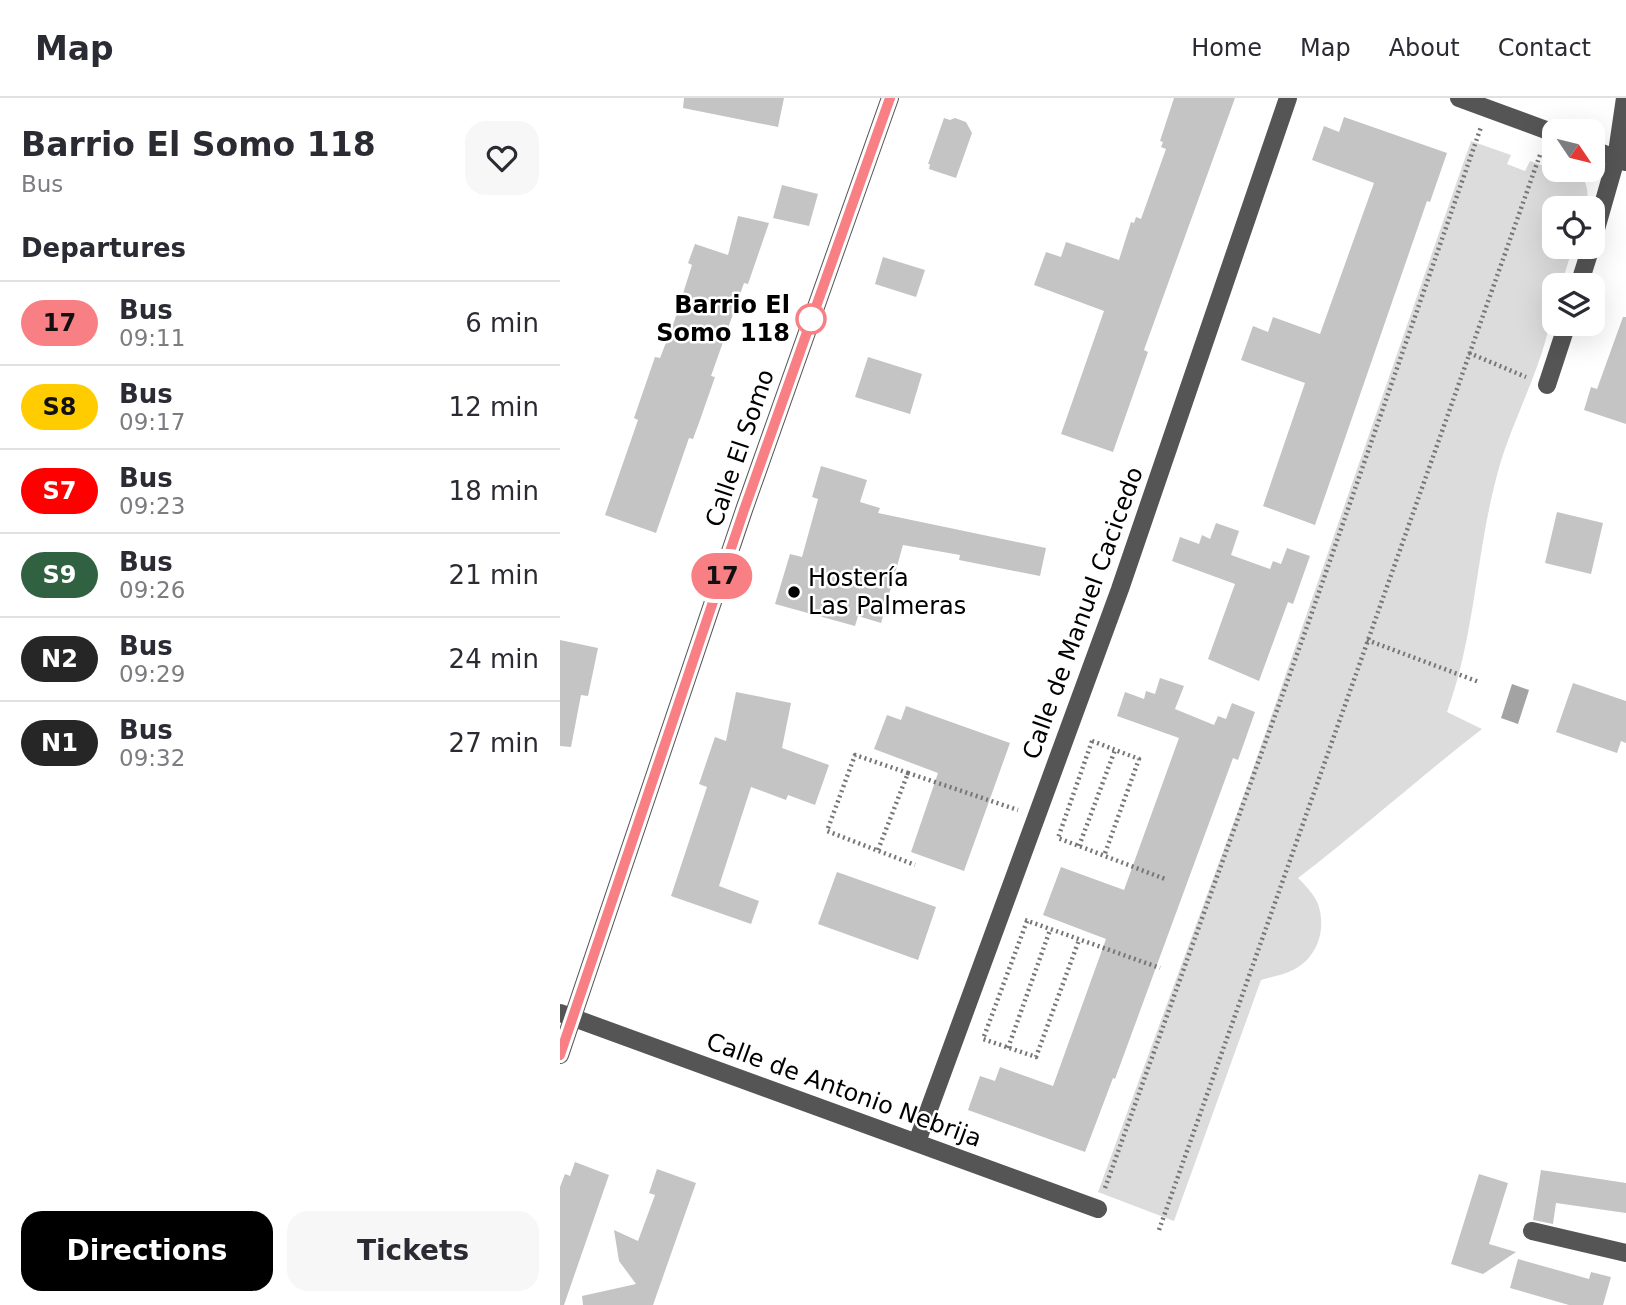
<!DOCTYPE html>
<html lang="en">
<head>
<meta charset="utf-8">
<style>
  :root { --surface:#fff; --page:#f7f7f7; --text:#2b2b33; --muted:#7c7c81; --line:#e1e1e2; --accent:#000 }
  body { margin:0; font-family:"DejaVu Sans",sans-serif; background:var(--page); color:var(--text); height:100vh; display:flex; flex-direction:column; font-size:26px; white-space:nowrap }
  * { box-sizing:border-box; margin:0 }
  p { font-size:23px; color:var(--muted) }
  .icon { flex:none; width:38px; height:38px; fill:none; stroke:currentColor; stroke-width:2; stroke-linecap:round; stroke-linejoin:round }
  .map { position:relative; flex:1; overflow:hidden }
  .side { display:flex; flex-direction:column; background:var(--surface); width:560px }
  .side>* { flex:none }
  .badge { padding:0 14px; border-radius:23px; font-size:24px; line-height:46px }
  .needle { width:46px; rotate:125deg }
  .tools { position:absolute; left:982px; top:21px; display:grid; gap:14px }
  .tools a { display:grid; place-items:center; width:63px; height:63px; border-radius:14px; background:var(--surface); box-shadow:0 7px 28px #0002; font-size:35px }
  .map>.badge { position:absolute; translate:-50% -50%; box-shadow:0 0 0 4px #fff }
  h2 { padding:0 21px; font-size:26px; line-height:63px }
  .round { display:grid; place-items:center; flex:none; width:74px; height:74px; border-radius:21px; background:var(--page) }
  .head { display:flex; align-items:center; justify-content:space-between; height:119px; padding:0 21px }
  h1 { font-size:33px; font-weight:600; line-height:52px }
  .primary-button { display:flex; gap:14px; margin-top:auto; padding:14px 21px }
  .primary-button a { flex:1; height:80px; border-radius:21px; background:var(--accent); color:#fff; font-size:28px; font-weight:600; line-height:80px; text-align:center }
  .primary-button a+a { background:var(--page); color:var(--text) }
  ul { padding:0; list-style:none }
  li { display:flex; align-items:center; gap:21px; height:84px; padding:0 21px; border-top:2px solid var(--line) }
  li div { flex:1 }
  li b { display:block; font-size:26px }
  li em { font-style:normal }
  li .badge { min-width:77px; font-weight:700; text-align:center }
  header { display:flex; align-items:center; gap:42px; box-sizing:border-box; height:98px; padding:0 35px; background:var(--surface); border-bottom:2px solid var(--line) }
  header strong { font-size:33px }
  nav { display:flex; gap:38px; margin-inline-start:auto; font-size:24px }
  main { display:flex; flex:1; min-height:0 }
  .map>svg:first-child { display:block }
  .green { fill:#dcdcdc }
  .water { fill:#a3a3a3 }
  .building { fill:#c4c4c4 }
  .lines { fill:none; stroke-linecap:round; stroke-linejoin:round }
  .path { stroke:#777; stroke-width:4.5; stroke-dasharray:2 3.5; stroke-linecap:butt }
  .minor { stroke:#555; stroke-width:18 }
  .line-casing { stroke:#fff; stroke-width:16 }
  .line { stroke:#f88084; stroke-width:10 }
  .stop-dot { fill:#fff; stroke:#f88084; stroke-width:3.5 }
  .poi-dot { fill:#000; stroke:#fff; stroke-width:2.5 }
  .labels { text-anchor:middle; dominant-baseline:central; stroke-width:5; stroke-linejoin:round; paint-order:stroke }
  .stop-label { font-size:24px; font-weight:bold; fill:#000; stroke:#fff; text-anchor:end }
  .street-label { font-size:24px; fill:#000; stroke:#fff }
  .poi-label { font-size:24px; fill:#000; stroke:#fff; text-anchor:start }
</style>
</head>
<body>
<header>
<strong>Map</strong>
<nav><a>Home</a><a>Map</a><a>About</a><a>Contact</a></nav>
</header>
<main>
<section class="side">
<div class="head"><div><h1>Barrio El Somo 118</h1><p>Bus</p></div><a class="round"><svg class="icon" aria-label="heart" viewBox="0 0 24 24"><path d="M12 20l-8-8c-3-5 5-10 8-4 3-6 11-1 8 4z"/></svg></a></div>
<h2>Departures</h2>
<ul>
<li><span class="badge" style="background:#f88084;color:#111">17</span><div><b>Bus</b><p>09:11</p></div><em>6 min</em></li>
<li><span class="badge" style="background:#fc0;color:#111">S8</span><div><b>Bus</b><p>09:17</p></div><em>12 min</em></li>
<li><span class="badge" style="background:#f00;color:#fff">S7</span><div><b>Bus</b><p>09:23</p></div><em>18 min</em></li>
<li><span class="badge" style="background:#306242;color:#fff">S9</span><div><b>Bus</b><p>09:26</p></div><em>21 min</em></li>
<li><span class="badge" style="background:#262626;color:#fff">N2</span><div><b>Bus</b><p>09:29</p></div><em>24 min</em></li>
<li><span class="badge" style="background:#262626;color:#fff">N1</span><div><b>Bus</b><p>09:32</p></div><em>27 min</em></li>
</ul>
<div class="primary-button"><a>Directions</a><a>Tickets</a></div>
</section>
<div class="map">
<svg width="1066" height="1207" viewBox="0 0 1066 1207">
  <rect width="100%" height="100%" fill="#fff"/>
  <path class="green" d="M 911,43 L 951,57 L 947,66 L 965,73 L 970,63 L 1024,82 C 1029,93 1028,99 1025,110 L 994,110 L 994,149 L 1013,149 L 1001,187 L 994,187 C 994,251 956,310 939,370 C 916,450 916,535 887,614 L 922,631 C 860,679 801,732 738,780 C 745,787 754,796 758,806 C 767,832 757,860 733,872 C 723,877 711,879 701,882 L 614,1123 L 538,1094 L 687,688 Z"/>
  <path class="water" d="M 952,586 L 969,592 L 958,626 L 941,620 Z"/>
  <path class="building" d="M 124,0 L 224,0 L 218,29 L 123,10 Z
    M 614,0 L 675,0 L 584,252 L 588,254 L 553,354 L 501,336 L 544,213 L 474,187 L 486,154 L 501,159 L 506,144 L 559,162 L 571,124 L 574,125 L 576,119 L 581,121 L 606,51 L 601,49 L 603,44 L 600,43 Z
    M 784,19 L 887,55 L 870,104 L 867,103 L 755,427 L 703,408 L 745,285 L 681,262 L 693,228 L 708,234 L 713,219 L 760,236 L 814,85 L 752,62 L 764,28 L 779,34 Z
    M 384,20 L 390,22 L 395,20 L 406,24 L 412,35 L 396,80 L 369,71 L 370,66 L 368,66 Z
    M 222,87 L 258,96 L 249,128 L 213,120 Z
    M 178,118 L 209,125 L 188,186 L 184,185 L 151,278 L 155,279 L 140,322 L 133,341 L 129,340 L 96,435 L 45,417 L 78,322 L 74,320 L 95,259 L 100,260 L 114,224 L 132,167 L 128,165 L 135,146 L 168,157 Z
    M 323,159 L 365,172 L 356,199 L 315,186 Z
    M 1063,219 L 1066,219 L 1066,326 L 1024,312 L 1031,289 L 1037,291 Z
    M 308,259 L 362,276 L 350,316 L 295,299 Z
    M 261,368 L 307,382 L 300,404 L 320,410 L 318,415 L 486,450 L 480,478 L 399,462 L 400,457 L 343,447 L 321,525 L 298,518 L 295,528 L 215,506 L 230,456 L 242,459 L 258,401 L 252,399 Z
    M 997,414 L 1043,425 L 1031,476 L 985,465 Z
    M 656,425 L 679,433 L 671,457 L 710,471 L 713,463 L 721,466 L 727,450 L 750,458 L 733,506 L 728,504 L 699,583 L 648,561 L 675,486 L 612,463 L 620,439 L 639,446 L 642,437 L 650,441 Z
    M 0,542 L 38,550 L 28,598 L 21,597 L 11,649 L 0,648 Z
    M 600,580 L 624,588 L 615,611 L 654,627 L 658,618 L 666,621 L 672,605 L 695,614 L 678,662 L 673,660 L 555,981 L 553,980 L 525,1054 L 408,1012 L 420,978 L 435,983 L 440,969 L 493,988 L 546,841 L 483,817 L 501,769 L 564,792 L 619,640 L 557,618 L 565,594 L 584,601 L 586,593 L 595,596 Z
    M 1013,585 L 1066,603 L 1066,645 L 1061,643 L 1057,655 L 996,634 Z
    M 176,594 L 231,605 L 222,650 L 269,667 L 255,707 L 228,697 L 226,702 L 191,689 L 159,788 L 199,803 L 191,826 L 111,798 L 147,689 L 139,686 L 155,639 L 166,643 Z
    M 346,608 L 450,645 L 404,773 L 351,754 L 378,675 L 314,651 L 327,617 L 341,622 Z
    M 277,774 L 376,809 L 358,862 L 258,826 Z
    M 15,1064 L 49,1077 L 4,1207 L 0,1207 L 0,1089 L 5,1076 L 10,1078 Z
    M 97,1071 L 136,1085 L 93,1207 L 23,1207 L 22,1198 L 76,1186 L 59,1163 L 54,1132 L 78,1143 L 95,1097 L 89,1095 Z
    M 981,1072 L 1066,1085 L 1066,1115 L 996,1105 L 993,1126 L 973,1122 Z
    M 919,1076 L 948,1085 L 929,1146 L 956,1154 L 923,1176 L 891,1166 Z
    M 958,1161 L 1029,1181 L 1031,1174 L 1051,1179 L 1043,1207 L 1009,1207 L 950,1190 Z"/>
  <g class="lines">
    <path class="path" d="M 909,255 L 966,279
      M 807,542 L 919,584
      M 532,643 L 498,740 L 605,781
      M 532,643 L 579,661 L 544,758
      M 348,675 L 295,657 L 267,733 L 355,767
      M 519,748 L 555,652
      M 318,752 L 348,675 L 458,712
      M 465,822 L 600,870
      M 467,823 L 423,941 L 476,959 L 519,842
      M 448,950 L 490,832
      M 545,1090 L 749,523 L 921,29
      M 599,1132 L 981,54"/>
    <path class="minor" d="M 899,0 L 994,35
      M 1032,51 L 1065,64
      M 1032,145 L 1056,61 L 1065,0
      M 1019,187 L 1031,149
      M 987,287 L 1007,226
      M 0,915 L 538,1111
      M 0,957 L 184,412 L 330,0
      M 357,1044 L 560,491 L 728,0
      M 972,1133 L 1066,1155"/>
  </g>
  <g class="lines">
    <defs>
      <path id="line" d="M 0,957 L 184,412 L 330,0"/>
    </defs>
    <use href="#line" class="line-casing"/>
    <use href="#line" class="line"/>
  </g>
  <circle class="stop-dot" cx="251" cy="221" r="14"/>
  <circle class="poi-dot" cx="234" cy="494" r="7"/>
  <g class="labels">
    <g class="stop-label">
      <text x="230" y="207">Barrio El<tspan x="230" dy="28">Somo 118</tspan></text>
    </g>
    <g class="street-label">
      <text transform="translate(180 350) rotate(-71)">Calle El Somo</text>
      <text transform="translate(523 515) rotate(-70)">Calle de Manuel Cacicedo</text>
      <text transform="translate(284 992) rotate(20)">Calle de Antonio Nebrija</text>
    </g>
    <g class="poi-label">
      <text x="248" y="480">Hostería<tspan x="248" dy="28">Las Palmeras</tspan></text>
    </g>
  </g>
</svg>
<div class="tools">
<a><svg class="needle" viewBox="-14 -14 28 28"><path d="M0-13l5 13h-10z" fill="#e53935"/><path d="M0 13l5-13h-10z" fill="#7c7c81"/></svg></a>
<a><svg class="icon" aria-label="locate" viewBox="0 0 24 24"><circle cx="12" cy="12" r="6"/><path d="M12 2v4M12 18v4M2 12h4M18 12h4"/></svg></a>
<a><svg class="icon" aria-label="layers" viewBox="0 0 24 24"><path d="M12 4l9 5-9 5-9-5zM3 14l9 5 9-5"/></svg></a>
</div>
<b class="badge" style="left:162px;top:478px;background:#f88084;color:#111">17</b>
</div>
</main>
</body>
</html>
